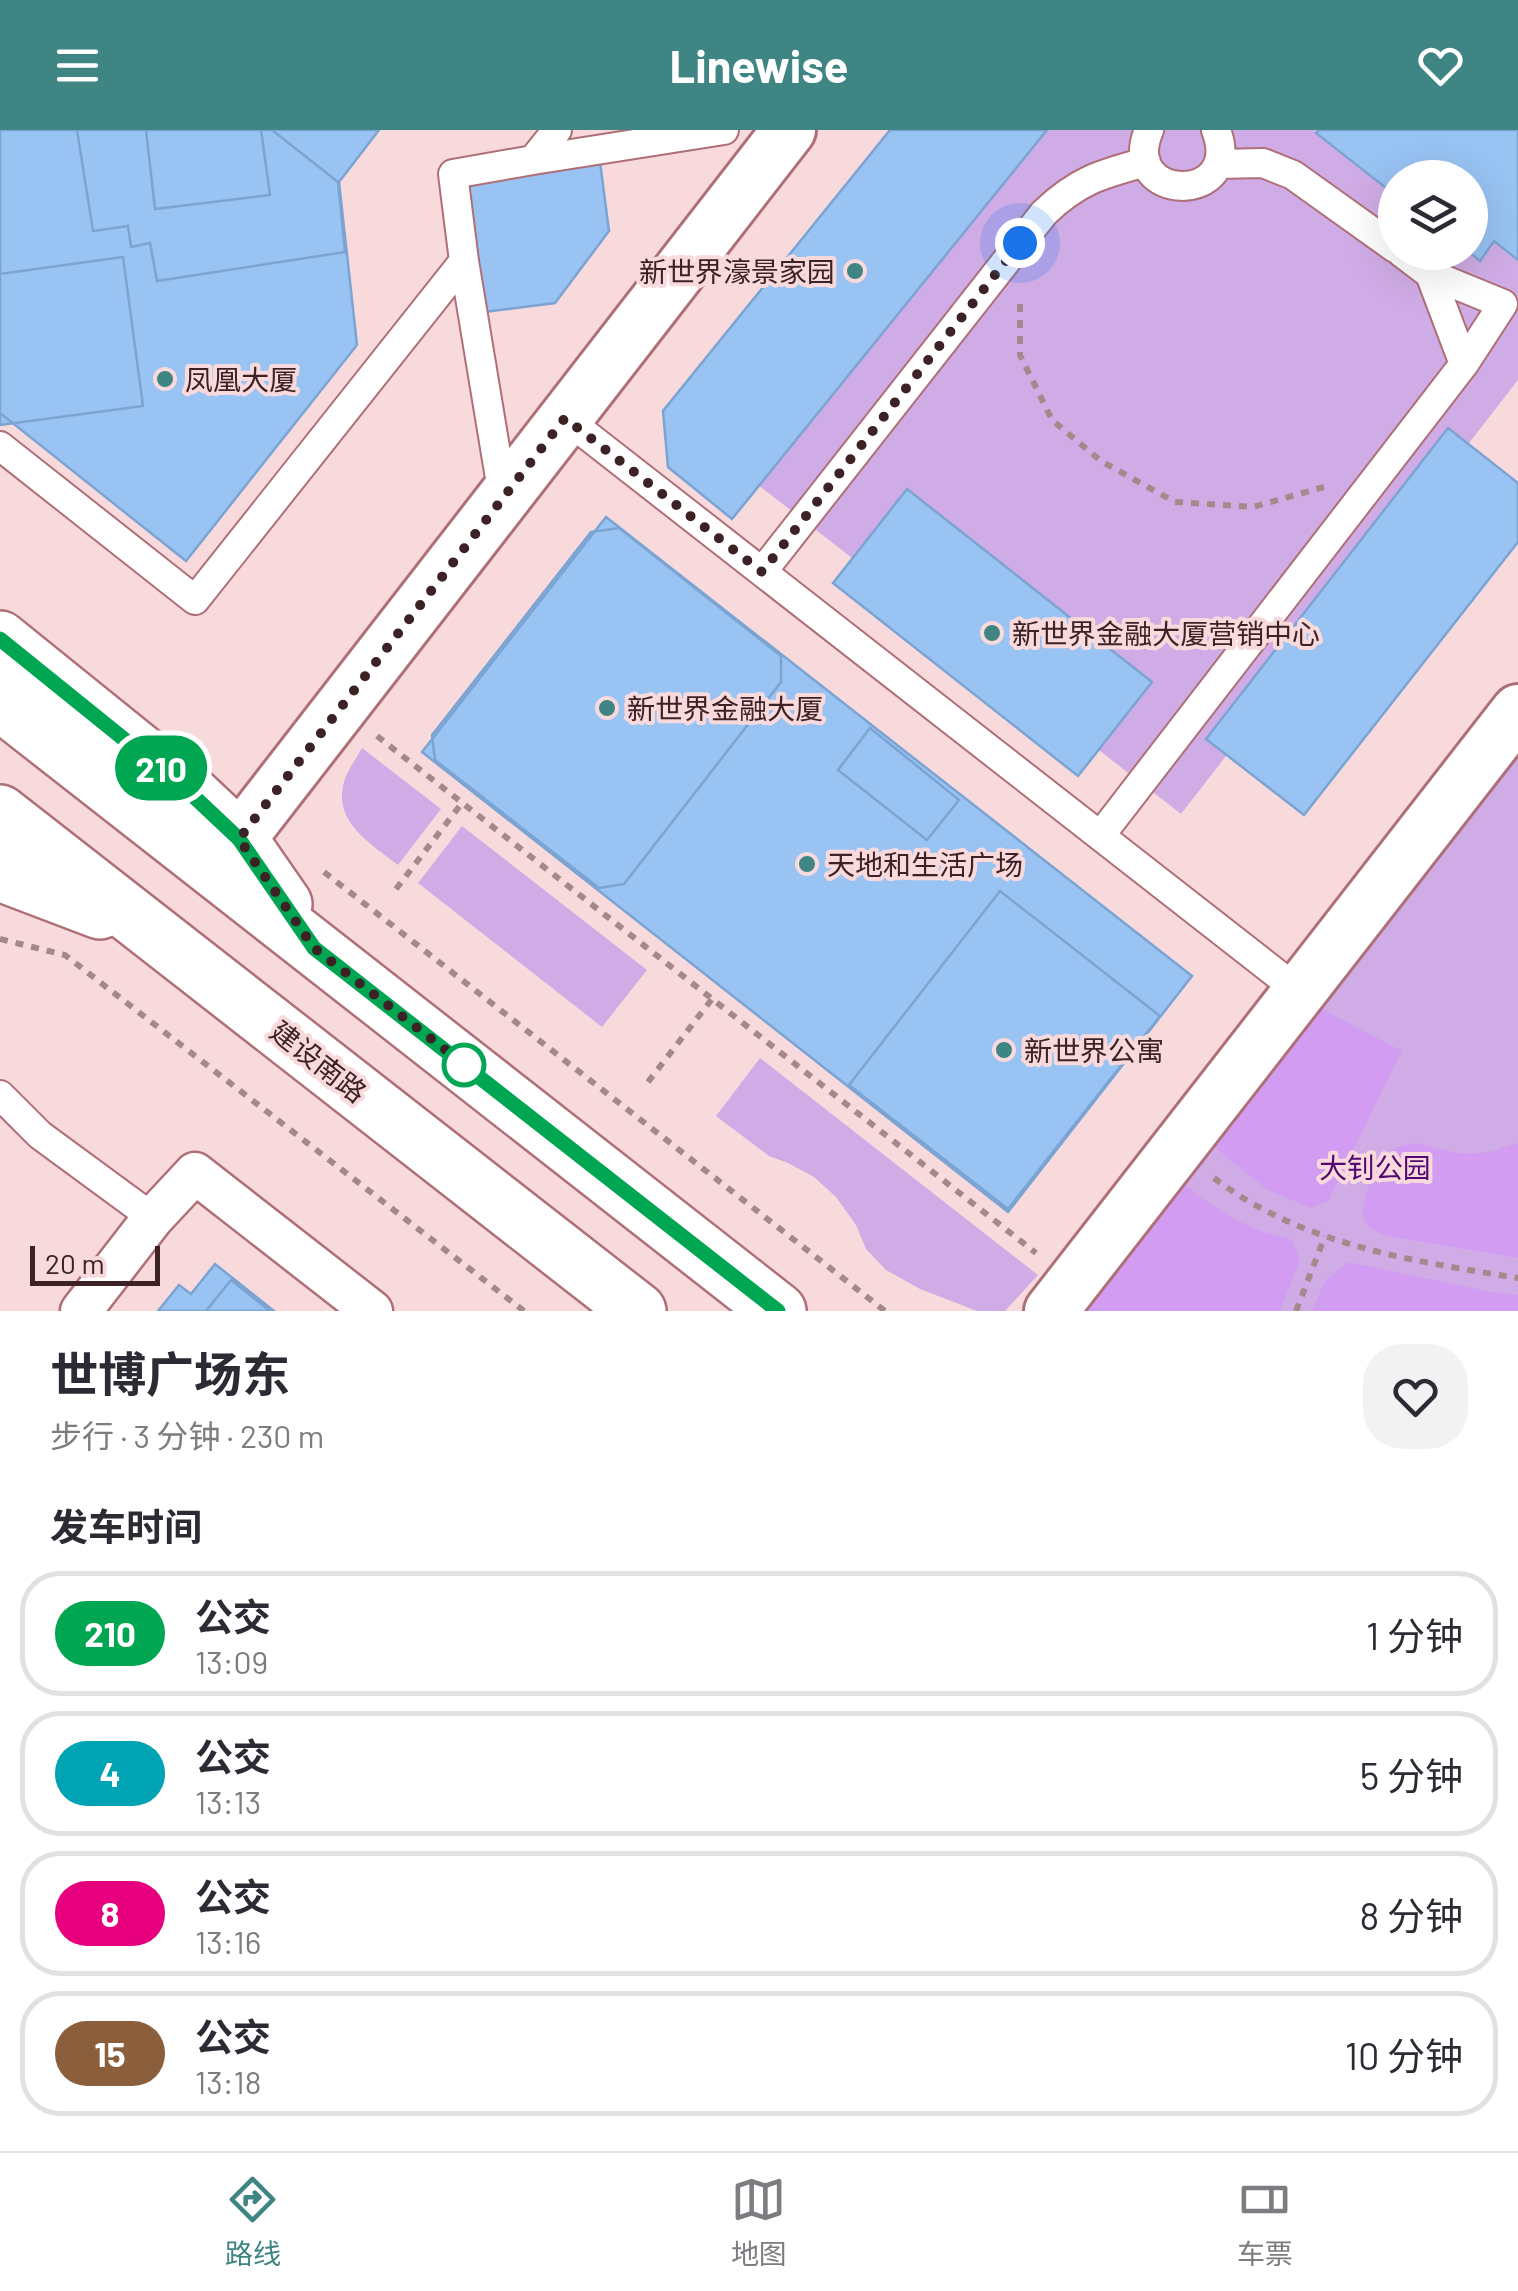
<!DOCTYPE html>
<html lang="zh">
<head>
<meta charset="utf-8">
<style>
  :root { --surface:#fff; --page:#f2f2f3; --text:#2b2b33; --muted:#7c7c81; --line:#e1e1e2; --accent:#3e8583 }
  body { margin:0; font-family:Barlow,"Noto Sans SC",sans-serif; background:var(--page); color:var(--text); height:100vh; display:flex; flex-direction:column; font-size:38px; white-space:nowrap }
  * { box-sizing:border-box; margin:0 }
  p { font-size:32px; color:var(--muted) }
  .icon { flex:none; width:55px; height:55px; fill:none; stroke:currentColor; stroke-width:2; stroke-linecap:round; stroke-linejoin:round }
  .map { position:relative; height:1181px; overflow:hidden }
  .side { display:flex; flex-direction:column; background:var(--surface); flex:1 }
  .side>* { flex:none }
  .badge { padding:0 20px; border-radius:32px; font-size:35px; line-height:65px }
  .buttons { position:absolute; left:1378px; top:30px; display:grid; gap:20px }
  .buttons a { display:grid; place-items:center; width:110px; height:110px; border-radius:50%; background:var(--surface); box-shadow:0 10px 40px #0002; font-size:50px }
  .scale { position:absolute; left:30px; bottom:25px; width:130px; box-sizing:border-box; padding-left:10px; border:5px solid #3c2225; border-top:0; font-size:28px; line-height:35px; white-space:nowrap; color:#3c2225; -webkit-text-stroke:8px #f8dadd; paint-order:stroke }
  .you { position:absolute; width:50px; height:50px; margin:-25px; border:8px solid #fff; border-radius:50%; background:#1a73e8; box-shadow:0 0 0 15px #1a73e833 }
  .map>.badge { position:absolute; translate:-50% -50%; box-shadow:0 0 0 5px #fff }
  h2 { padding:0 50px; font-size:38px; line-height:90px }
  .round { display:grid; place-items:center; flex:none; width:105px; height:105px; border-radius:40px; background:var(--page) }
  .head { display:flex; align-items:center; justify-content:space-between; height:170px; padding:0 50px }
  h1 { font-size:48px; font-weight:700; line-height:75px }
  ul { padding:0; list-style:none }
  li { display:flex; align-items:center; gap:30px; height:125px; margin:0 20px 15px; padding:0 30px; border:5px solid var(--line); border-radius:40px }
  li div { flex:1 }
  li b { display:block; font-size:38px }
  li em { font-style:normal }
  li .badge { min-width:110px; font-weight:700; text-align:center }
  header { display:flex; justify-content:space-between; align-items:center; height:130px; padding:0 50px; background:var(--accent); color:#fff; font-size:45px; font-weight:700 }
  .menu { display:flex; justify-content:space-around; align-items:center; height:140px; border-top:2px solid var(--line); background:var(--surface); font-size:28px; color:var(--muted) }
  .menu a { display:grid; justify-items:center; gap:5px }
  .menu .on { color:var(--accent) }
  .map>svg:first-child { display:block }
  .green { fill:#d0ace6; fill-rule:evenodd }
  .forest { fill:#d29cf2 }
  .building { fill:#98c3f3; stroke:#7ba4d3; stroke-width:2.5 }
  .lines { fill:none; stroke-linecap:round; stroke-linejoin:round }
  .service-casing { stroke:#af6f76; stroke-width:32 }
  .pedestrian-casing { stroke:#af6f76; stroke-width:45 }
  .minor-casing { stroke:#af6f76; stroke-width:58 }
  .primary-casing { stroke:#af6f76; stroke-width:60 }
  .path { stroke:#a4888b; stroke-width:6; stroke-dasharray:8 8; stroke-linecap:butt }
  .service { stroke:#fff; stroke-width:28 }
  .pedestrian { stroke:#fff; stroke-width:40 }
  .minor { stroke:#fff; stroke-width:52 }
  .primary { stroke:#fff; stroke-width:55 }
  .line-casing { stroke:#fff; stroke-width:22 }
  .line { stroke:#00a651; stroke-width:15 }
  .walk { stroke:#3c2225; stroke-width:10; stroke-dasharray:0 18 }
  .poi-dot { fill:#3e8583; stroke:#f8dadd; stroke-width:4 }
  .stop-dot { fill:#fff; stroke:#00a651; stroke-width:5 }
  .labels { text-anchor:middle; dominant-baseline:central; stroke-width:8; stroke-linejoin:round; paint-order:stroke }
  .poi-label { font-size:28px; fill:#3c2225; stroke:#f8dadd; text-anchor:start }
  .street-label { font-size:28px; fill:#3c2225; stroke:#f8dadd }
  .park-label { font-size:28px; fill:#520671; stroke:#f8dadd }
</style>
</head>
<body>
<header><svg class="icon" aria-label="menu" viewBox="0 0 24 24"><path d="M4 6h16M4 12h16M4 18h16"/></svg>Linewise<svg class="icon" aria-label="heart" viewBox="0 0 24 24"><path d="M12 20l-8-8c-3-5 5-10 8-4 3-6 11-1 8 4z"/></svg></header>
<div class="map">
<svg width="1518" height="1181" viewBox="0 0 1518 1181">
  <rect width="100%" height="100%" fill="#f8dadd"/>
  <path class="green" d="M 1018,0 L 1443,0 L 1518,58 L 1518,250 L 1181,684 L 748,347 ZM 1395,48 L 1470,48 L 1470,122 L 1395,122 Z
    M 362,618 L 441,679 L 398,735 C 369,712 329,690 346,646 C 350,637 357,627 362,618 Z
    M 1518,623 L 1518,1181 L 1084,1181 Z
    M 462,696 L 647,840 L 602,897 L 418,753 Z
    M 760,928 L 1038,1145 L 1005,1181 L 977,1181 L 920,1159 L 886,1140 L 866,1119 L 856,1095 L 836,1067 L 814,1047 L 788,1033 L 769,1026 L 716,986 Z"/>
  <path class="forest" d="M 1320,878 L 1402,921 L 1328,1071 L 1311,1078 L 1266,1059 L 1212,1015 Z
    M 1418,1013 C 1457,1024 1476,1030 1515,1013 L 1518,1015 L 1518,1128 L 1386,1106 L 1370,1098 L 1362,1085 C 1370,1047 1373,1017 1418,1013 Z
    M 1183,1053 C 1219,1082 1245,1099 1291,1109 L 1300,1130 L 1280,1181 L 1084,1181 Z
    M 1348,1132 L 1492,1162 L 1518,1165 L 1518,1181 L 1312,1181 L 1325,1151 Z"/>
  <path class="building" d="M 0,0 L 379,0 L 339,52 L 357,215 L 186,431 L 0,283 Z
    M 77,0 L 272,0 L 338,52 L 345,122 L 157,151 L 150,113 L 131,117 L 128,96 L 93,101 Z
    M 146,0 L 261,0 L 270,65 L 155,79 Z
    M 890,0 L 1047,0 L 732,389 L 668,337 L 663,281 Z
    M 1319,0 L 1518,0 L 1518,130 L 1494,111 L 1480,131 L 1469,122 L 1470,48 L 1395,48 L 1395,65 L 1316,3 Z
    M 600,32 L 609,101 L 555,173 L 484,182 L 466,51 Z
    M 123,127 L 143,276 L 0,295 L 0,144 Z
    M 1448,298 L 1518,353 L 1518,412 L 1304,685 L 1206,609 Z
    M 907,359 L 1152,552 L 1078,646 L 833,453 Z
    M 606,387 L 1192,846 L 1008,1082 L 422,622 Z
    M 619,398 L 781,526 L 781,552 L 624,754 L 599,758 L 435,630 L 432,605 L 591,402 Z
    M 870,598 L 959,670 L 927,710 L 838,640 Z
    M 1000,761 L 1160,886 L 1008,1079 L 849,955 Z
    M 215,1134 L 274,1181 L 158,1181 L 179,1155 L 191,1164 Z
    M 231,1150 L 270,1181 L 206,1181 Z"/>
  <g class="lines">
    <defs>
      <path id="service" d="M 1149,0 C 1118,73 1245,76 1216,0
        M 533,30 L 724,0
        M 1218,34 L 1263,33 L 1293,45 L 1395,118
        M 464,131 L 503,366
        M 1430,144 L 1464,234
        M 565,288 L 1300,862
        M 0,316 L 195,470 L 464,131 L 453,44 L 533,30 L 557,0
        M 762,442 L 1044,83 C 1078,50 1102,44 1146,32
        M 1100,706 L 1464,234 L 1503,174 L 1430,144 L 1401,122
        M 0,965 L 40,1005 L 153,1088"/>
      <path id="pedestrian" d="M 81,1181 L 153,1088 L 195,1043 L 372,1181"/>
      <path id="minor" d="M 239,709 L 789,0
        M 1051,1181 L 1518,581"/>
      <path id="primary" d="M 0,509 L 187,660 L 239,709 L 284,774
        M 0,572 L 778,1181
        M 0,683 L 638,1181
        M 0,743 L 100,781"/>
    </defs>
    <use href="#service" class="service-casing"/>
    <use href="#pedestrian" class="pedestrian-casing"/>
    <use href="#minor" class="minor-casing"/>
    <use href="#primary" class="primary-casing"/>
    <path class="path" d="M 1020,174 L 1020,225 L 1052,290 L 1101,331 L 1175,372 L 1253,377 L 1324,357
      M 377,606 L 1036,1123
      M 324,742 L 885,1181
      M 396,759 L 462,673
      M 0,809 L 65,825 L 524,1181
      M 648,952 L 712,869
      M 1214,1048 C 1302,1115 1412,1131 1518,1148
      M 1296,1181 L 1325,1106"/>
    <use href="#service" class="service"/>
    <use href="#pedestrian" class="pedestrian"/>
    <use href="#minor" class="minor"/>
    <use href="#primary" class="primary"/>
  </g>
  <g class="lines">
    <defs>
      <path id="line" d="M 0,509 L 187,660 L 239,709 L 314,818 L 778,1181"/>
    </defs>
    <use href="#line" class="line-casing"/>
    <use href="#line" class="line"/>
    <path class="walk" d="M 464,935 L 469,938 L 314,818 L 239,709 L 565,288 L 762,442 L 1020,113"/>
  </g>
  <g class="poi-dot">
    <circle cx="855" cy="141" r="10"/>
    <circle cx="165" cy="249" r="10"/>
    <circle cx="992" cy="503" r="10"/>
    <circle cx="607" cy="578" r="10"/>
    <circle cx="807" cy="734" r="10"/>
    <circle cx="1004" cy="920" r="10"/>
  </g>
  <circle class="stop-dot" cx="464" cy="935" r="20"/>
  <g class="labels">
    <g class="poi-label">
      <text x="835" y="141" text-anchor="end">新世界濠景家园</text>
      <text x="185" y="249">凤凰大厦</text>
      <text x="1012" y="503">新世界金融大厦营销中心</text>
      <text x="627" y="578">新世界金融大厦</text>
      <text x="827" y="734">天地和生活广场</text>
      <text x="1024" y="920">新世界公寓</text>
    </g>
    <g class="street-label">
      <text transform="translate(319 931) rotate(38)">建设南路</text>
    </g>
    <g class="park-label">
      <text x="1375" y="1037">大钊公园</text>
    </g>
  </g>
</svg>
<div class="buttons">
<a><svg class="icon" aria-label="layers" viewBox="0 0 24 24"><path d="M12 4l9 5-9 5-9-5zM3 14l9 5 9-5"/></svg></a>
</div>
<div class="scale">20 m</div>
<div class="you" style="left:1020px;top:113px"></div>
<b class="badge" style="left:161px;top:638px;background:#00a651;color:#fff">210</b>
</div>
<section class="side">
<div class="head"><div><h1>世博广场东</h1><p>步行 · 3 分钟 · 230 m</p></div><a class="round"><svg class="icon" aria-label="heart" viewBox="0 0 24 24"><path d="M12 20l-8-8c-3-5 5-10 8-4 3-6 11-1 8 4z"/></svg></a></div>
<h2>发车时间</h2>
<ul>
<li><span class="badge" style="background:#00a651;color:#fff">210</span><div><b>公交</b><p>13:09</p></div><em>1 分钟</em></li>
<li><span class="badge" style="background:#00a3b4;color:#fff">4</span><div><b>公交</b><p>13:13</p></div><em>5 分钟</em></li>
<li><span class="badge" style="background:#e6007e;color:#fff">8</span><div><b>公交</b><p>13:16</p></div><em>8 分钟</em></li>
<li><span class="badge" style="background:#8b5e3c;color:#fff">15</span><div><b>公交</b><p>13:18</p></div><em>10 分钟</em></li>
</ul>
</section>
<nav class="menu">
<a class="on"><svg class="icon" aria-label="directions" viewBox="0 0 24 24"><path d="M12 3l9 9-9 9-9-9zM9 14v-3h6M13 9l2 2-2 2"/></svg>路线</a>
<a><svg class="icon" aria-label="map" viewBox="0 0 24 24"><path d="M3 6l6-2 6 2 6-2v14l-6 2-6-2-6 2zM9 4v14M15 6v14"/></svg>地图</a>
<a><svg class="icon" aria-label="tickets" viewBox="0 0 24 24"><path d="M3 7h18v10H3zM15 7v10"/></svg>车票</a>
</nav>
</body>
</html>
